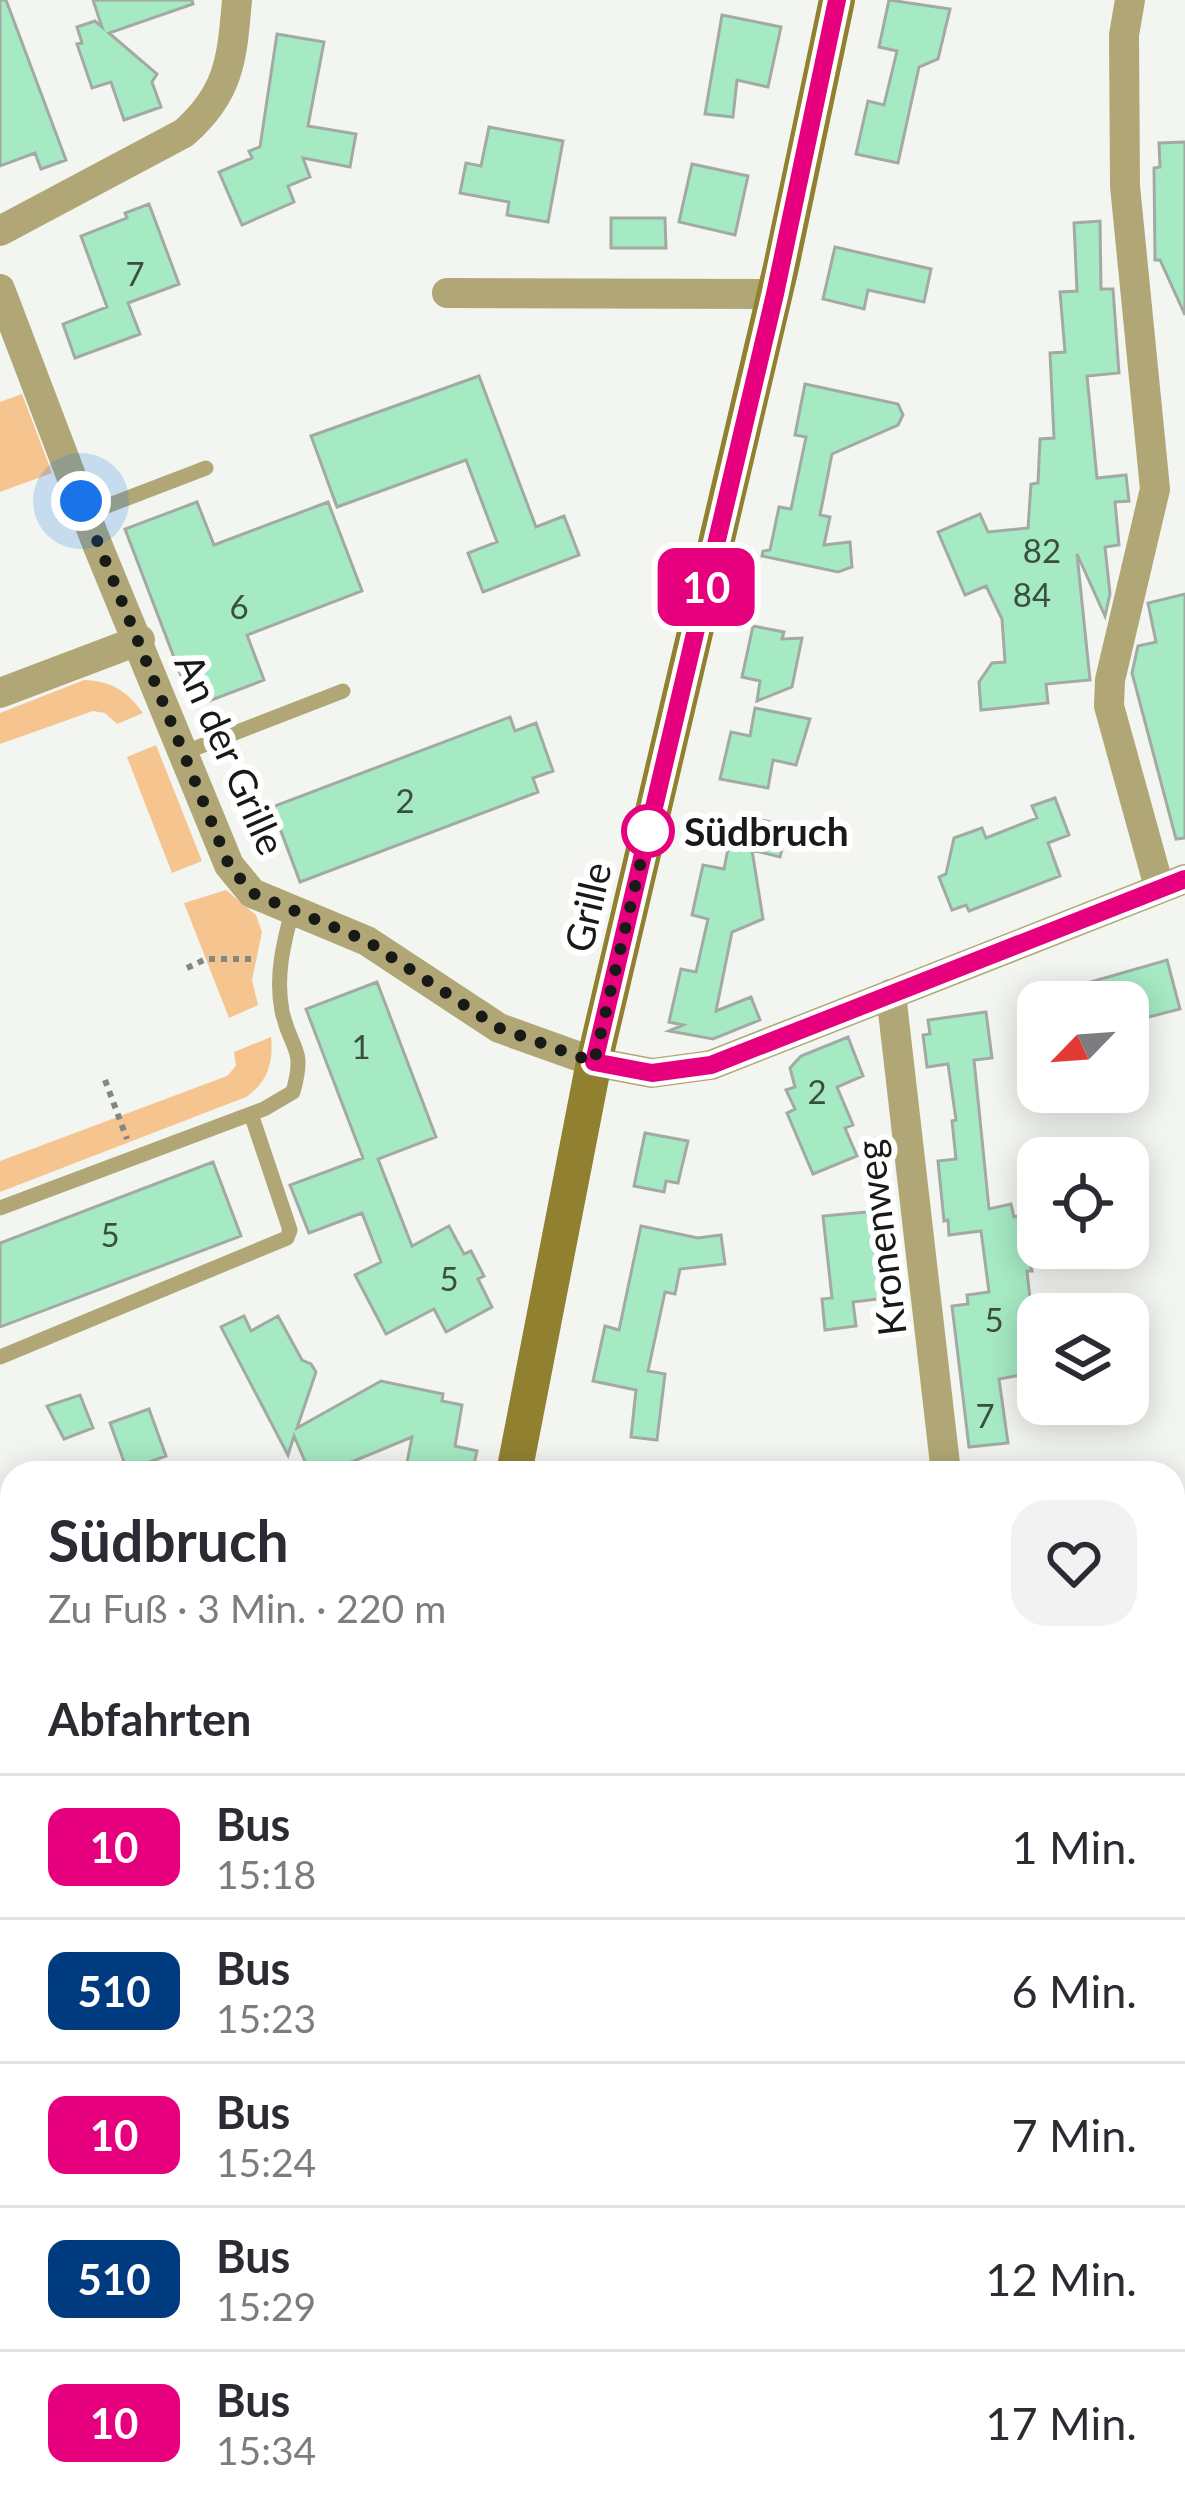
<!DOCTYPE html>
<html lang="de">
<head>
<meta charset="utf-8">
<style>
  :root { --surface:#fff; --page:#f2f2f3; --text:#2b2b33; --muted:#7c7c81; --line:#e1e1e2 }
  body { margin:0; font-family:Lato,sans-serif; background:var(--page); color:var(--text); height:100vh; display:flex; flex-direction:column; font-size:45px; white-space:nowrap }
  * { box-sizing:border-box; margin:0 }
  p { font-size:39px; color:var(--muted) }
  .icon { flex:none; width:66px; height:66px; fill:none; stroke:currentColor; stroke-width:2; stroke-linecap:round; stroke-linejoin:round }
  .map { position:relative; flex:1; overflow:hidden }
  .drawer { position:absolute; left:0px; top:1461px; width:1185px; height:1056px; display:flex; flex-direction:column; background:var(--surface); border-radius:36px 36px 0 0; box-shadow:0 6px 30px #0003 }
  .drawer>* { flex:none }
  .badge { padding:0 24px; border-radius:18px; font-size:42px; line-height:78px }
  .needle { width:78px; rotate:245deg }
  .fabs { position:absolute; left:1017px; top:981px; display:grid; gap:24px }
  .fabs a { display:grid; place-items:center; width:132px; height:132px; border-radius:24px; background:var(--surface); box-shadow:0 6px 30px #0003; font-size:60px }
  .you { position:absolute; width:60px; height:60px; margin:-30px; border:9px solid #fff; border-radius:50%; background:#1a73e8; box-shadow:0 0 0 18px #1a73e833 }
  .map>.badge { position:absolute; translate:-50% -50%; box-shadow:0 0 0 6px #fff }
  h2 { padding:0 48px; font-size:45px; line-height:108px }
  .round { display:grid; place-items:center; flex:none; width:126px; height:126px; border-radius:36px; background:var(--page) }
  .overview { display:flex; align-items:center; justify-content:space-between; height:204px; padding:0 48px }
  h1 { font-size:57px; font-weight:700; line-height:90px }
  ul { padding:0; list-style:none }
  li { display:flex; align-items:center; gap:36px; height:144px; padding:0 48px; border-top:3px solid var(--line) }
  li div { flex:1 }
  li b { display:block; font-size:45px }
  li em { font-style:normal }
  li .badge { min-width:132px; font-weight:700; text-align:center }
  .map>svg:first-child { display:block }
  .green { fill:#f6c48f }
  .building { fill:#a5eac3; stroke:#a3aaa6; stroke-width:3 }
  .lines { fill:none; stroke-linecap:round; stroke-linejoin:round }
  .path { stroke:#848682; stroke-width:6; stroke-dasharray:6 6; stroke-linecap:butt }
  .lane { stroke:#b1a776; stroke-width:15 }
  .street { stroke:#b1a776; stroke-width:30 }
  .secondary { stroke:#908030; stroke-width:36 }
  .line-casing { stroke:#fff; stroke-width:27 }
  .line { stroke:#e6007e; stroke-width:18 }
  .walk { stroke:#181a17; stroke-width:12; stroke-dasharray:0 21.6 }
  .stop-dot { fill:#fff; stroke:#e6007e; stroke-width:6 }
  .labels { text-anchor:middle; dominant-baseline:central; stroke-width:12; stroke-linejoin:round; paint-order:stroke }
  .number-label { font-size:33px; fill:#3b4e42 }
  .street-label { font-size:39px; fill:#181a17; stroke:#fff }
  .stop-label { font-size:39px; font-weight:bold; fill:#181a17; stroke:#fff; text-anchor:start }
</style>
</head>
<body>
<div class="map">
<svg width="1185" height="2517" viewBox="0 0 1185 2517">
  <rect width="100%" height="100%" fill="#f3f6f0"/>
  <path class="green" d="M 22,394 L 52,473 L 0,492 L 0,402 Z
    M 84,680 C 112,681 127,691 143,713 L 117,724 L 105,713 L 93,711 L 0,744 L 0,713 Z
    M 156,745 L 202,861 L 172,873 L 127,757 Z
    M 226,890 L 256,915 L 262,932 L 252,980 L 258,1005 L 229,1018 L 184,903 Z
    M 271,1037 C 274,1062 267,1083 246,1097 L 0,1192 L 0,1161 L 227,1076 L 236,1066 L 234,1052 Z"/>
  <path class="building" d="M 0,0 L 6,0 L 66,160 L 41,169 L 35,153 L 0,166 Z
    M 93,0 L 192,0 L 193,4 L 109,33 L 157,74 L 152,82 L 161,107 L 124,120 L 111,82 L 92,88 L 77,44 L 82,43 L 77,27 L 95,21 L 102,27 Z
    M 889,0 L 950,9 L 938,59 L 919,67 L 898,163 L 856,154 L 868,101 L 884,105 L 897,51 L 879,47 Z
    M 722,15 L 781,27 L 768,87 L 737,80 L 733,117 L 705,114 Z
    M 277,34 L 324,42 L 308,126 L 356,134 L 353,150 L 350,167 L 303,158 L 310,177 L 288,186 L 294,202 L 242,225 L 219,172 L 252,158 L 249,151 L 260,147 Z
    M 489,127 L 563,141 L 548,222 L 507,215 L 509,202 L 460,193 L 466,163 L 481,166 Z
    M 1185,142 L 1185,315 L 1160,260 L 1155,260 L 1154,168 L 1160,167 L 1159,143 Z
    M 692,164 L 748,176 L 735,235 L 679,222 Z
    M 149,204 L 179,284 L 128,303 L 140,334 L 75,358 L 63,324 L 107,307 L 81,236 L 127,218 L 125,213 Z
    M 611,218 L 665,218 L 666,248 L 611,248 Z
    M 1100,221 L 1101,289 L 1113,289 L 1119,373 L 1087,376 L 1097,478 L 1126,475 L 1129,501 L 1115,502 L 1119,545 L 1105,547 L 1110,594 L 1105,616 L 1077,554 L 1090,680 L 1046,684 L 1048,703 L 981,710 L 979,682 L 992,663 L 1005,662 L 1002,619 L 986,586 L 965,595 L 938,532 L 980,514 L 988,532 L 1028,528 L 1031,484 L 1038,483 L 1040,439 L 1054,438 L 1050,353 L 1065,352 L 1060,292 L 1077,291 L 1074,223 Z
    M 835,247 L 931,269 L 924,302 L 868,290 L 864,309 L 823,299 Z
    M 479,376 L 536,527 L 564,516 L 579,555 L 483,592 L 468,553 L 497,542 L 466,460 L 337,507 L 311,436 Z
    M 805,384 L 898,404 L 903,415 L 898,425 L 832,454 L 820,515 L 830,517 L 824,545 L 850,542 L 852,567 L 838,572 L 762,556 L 763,551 L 770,550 L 779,507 L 791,509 L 806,437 L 795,435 Z
    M 197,502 L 214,545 L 328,502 L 362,591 L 247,635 L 264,680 L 193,707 L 125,529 Z
    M 1185,594 L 1185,838 L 1176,839 L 1132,673 L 1138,646 L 1156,642 L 1148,603 Z
    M 753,626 L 784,632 L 782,639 L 802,638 L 792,687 L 757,701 L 760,681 L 742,677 Z
    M 755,708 L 810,719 L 796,765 L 773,760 L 768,788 L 720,779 L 731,732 L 750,736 Z
    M 510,717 L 515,731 L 536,723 L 553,771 L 533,778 L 538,792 L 300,882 L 272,807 Z
    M 1055,798 L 1069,835 L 1048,843 L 1060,876 L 969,911 L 966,905 L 952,910 L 939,877 L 946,874 L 954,838 L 982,828 L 986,838 L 1037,818 L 1032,806 Z
    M 755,819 L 788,825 L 780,857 L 752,850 L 763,919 L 732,932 L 716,1011 L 751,997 L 760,1020 L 713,1039 L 669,1031 L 683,1025 L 669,1022 L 681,969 L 696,972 L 708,919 L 692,915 L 703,865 L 724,869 L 729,844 L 748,848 Z
    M 1167,960 L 1180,1009 L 1137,1020 L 1136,1017 L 1128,1019 L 1128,1002 L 1053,1002 L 1052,993 Z
    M 377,982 L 436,1137 L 378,1159 L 412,1246 L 449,1226 L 464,1254 L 471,1251 L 484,1276 L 478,1279 L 492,1307 L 446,1332 L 434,1309 L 386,1334 L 355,1275 L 381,1262 L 362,1213 L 309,1233 L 290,1185 L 363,1158 L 306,1009 Z
    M 986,1012 L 992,1058 L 974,1060 L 989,1209 L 1011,1204 L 1014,1217 L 1018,1216 L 1032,1271 L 1027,1271 L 1038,1372 L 999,1379 L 1008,1443 L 969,1447 L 952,1306 L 968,1304 L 967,1295 L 989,1292 L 981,1231 L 949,1235 L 948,1220 L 944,1221 L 938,1161 L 956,1159 L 952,1121 L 956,1120 L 948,1064 L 927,1067 L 923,1035 L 930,1034 L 928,1020 Z
    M 848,1037 L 863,1076 L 837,1087 L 853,1125 L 845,1128 L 857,1156 L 813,1174 L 787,1113 L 795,1109 L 786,1090 L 795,1087 L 790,1068 L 801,1056 Z
    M 645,1133 L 688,1141 L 678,1183 L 666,1181 L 664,1192 L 634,1186 Z
    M 213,1162 L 241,1236 L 0,1327 L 0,1243 Z
    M 878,1211 L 886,1298 L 853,1302 L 856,1326 L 825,1330 L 822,1299 L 832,1298 L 823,1216 Z
    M 641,1226 L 698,1238 L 721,1235 L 725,1264 L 680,1269 L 675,1294 L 665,1292 L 648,1371 L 665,1374 L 657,1440 L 631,1437 L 636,1390 L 593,1381 L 605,1326 L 619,1330 Z
    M 244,1316 L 251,1331 L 278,1316 L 302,1360 L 311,1364 L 316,1372 L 297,1428 L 381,1381 L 443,1394 L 442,1401 L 462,1405 L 455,1446 L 477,1451 L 472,1473 L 405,1473 L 412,1437 L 325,1473 L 310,1473 L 294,1436 L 288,1455 L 221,1327 Z
    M 80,1395 L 93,1428 L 64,1439 L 47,1406 Z
    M 149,1409 L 166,1456 L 127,1470 L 110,1423 Z"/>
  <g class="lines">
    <path class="path" d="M 187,968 L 206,959 L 257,959
      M 105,1080 L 127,1139"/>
    <path class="lane" d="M 86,514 L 206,468
      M 183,753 L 343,691
      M 0,1208 L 264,1109 L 293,1092 C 306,1046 291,1052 282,1011 C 275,975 284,942 293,907
      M 0,1357 L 287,1238 L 290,1230 L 251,1114"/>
    <path class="street" d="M 1130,0 L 1124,35 L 1125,186 L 1155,489 L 1110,680 L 1109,706 L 1159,887
      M 0,231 L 184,133 C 230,93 232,58 237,0
      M 0,289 L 97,544 L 229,865 L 252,893 L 367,941 L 499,1028 L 594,1062 L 652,1073 L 711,1065 L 1185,879
      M 447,293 L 775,294
      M 0,693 L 140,640
      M 891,994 L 946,1473
      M 0,1675 L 12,1670
      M 1173,2154 L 1185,2147
      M 1173,2419 L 1185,2443
      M 1032,2505 L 1036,2517
      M 669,2517 L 673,2505
      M 1171,2517 L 1185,2510"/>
    <path class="secondary" d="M 514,1473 L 594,1062 L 781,267 L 837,0
      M 292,2517 L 295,2505"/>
  </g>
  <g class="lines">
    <defs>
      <path id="line" d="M 837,0 L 775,294 L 594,1062 L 652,1073 L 711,1065 L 1185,879"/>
    </defs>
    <use href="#line" class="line-casing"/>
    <use href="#line" class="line"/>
    <path class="walk" d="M 81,501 L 229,865 L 252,893 L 367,941 L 499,1028 L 594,1062 L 648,831"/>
  </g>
  <circle class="stop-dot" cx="648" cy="831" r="24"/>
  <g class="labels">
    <g class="number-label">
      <text x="135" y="273">7</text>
      <text x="1042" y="550">82</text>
      <text x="1032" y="594">84</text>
      <text x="239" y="606">6</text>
      <text x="405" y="800">2</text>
      <text x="361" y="1046">1</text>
      <text x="817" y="1091">2</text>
      <text x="110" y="1234">5</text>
      <text x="449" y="1278">5</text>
      <text x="994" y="1319">5</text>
      <text x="985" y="1415">7</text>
    </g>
    <g class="street-label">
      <text transform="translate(231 754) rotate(66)">An der Grille</text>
      <text transform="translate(587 907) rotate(-77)">Grille</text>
      <text transform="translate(880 1238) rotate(-97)">Kronenweg</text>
    </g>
    <g class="stop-label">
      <text x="684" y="831">Südbruch</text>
    </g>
  </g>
</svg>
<div class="fabs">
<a><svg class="needle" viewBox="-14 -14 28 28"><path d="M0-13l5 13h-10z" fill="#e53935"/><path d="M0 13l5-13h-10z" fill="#7c7c81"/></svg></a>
<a><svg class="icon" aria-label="locate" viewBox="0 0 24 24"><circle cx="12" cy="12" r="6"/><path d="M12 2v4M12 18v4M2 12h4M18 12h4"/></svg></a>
<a><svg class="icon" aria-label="layers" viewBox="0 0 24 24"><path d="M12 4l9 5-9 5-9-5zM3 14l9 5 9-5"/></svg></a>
</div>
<div class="you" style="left:81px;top:501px"></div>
<b class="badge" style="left:706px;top:587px;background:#e6007e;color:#fff">10</b>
<section class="drawer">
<div class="overview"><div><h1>Südbruch</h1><p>Zu Fuß · 3 Min. · 220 m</p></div><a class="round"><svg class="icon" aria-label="heart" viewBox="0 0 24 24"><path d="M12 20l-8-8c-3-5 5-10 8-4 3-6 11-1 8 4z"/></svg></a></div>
<h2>Abfahrten</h2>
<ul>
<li><span class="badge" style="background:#e6007e;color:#fff">10</span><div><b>Bus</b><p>15:18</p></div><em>1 Min.</em></li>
<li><span class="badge" style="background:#003b80;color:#fff">510</span><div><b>Bus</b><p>15:23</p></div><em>6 Min.</em></li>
<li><span class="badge" style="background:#e6007e;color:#fff">10</span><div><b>Bus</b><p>15:24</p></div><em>7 Min.</em></li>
<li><span class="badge" style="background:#003b80;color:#fff">510</span><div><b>Bus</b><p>15:29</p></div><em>12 Min.</em></li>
<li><span class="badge" style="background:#e6007e;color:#fff">10</span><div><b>Bus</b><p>15:34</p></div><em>17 Min.</em></li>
</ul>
</section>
</div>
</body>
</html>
